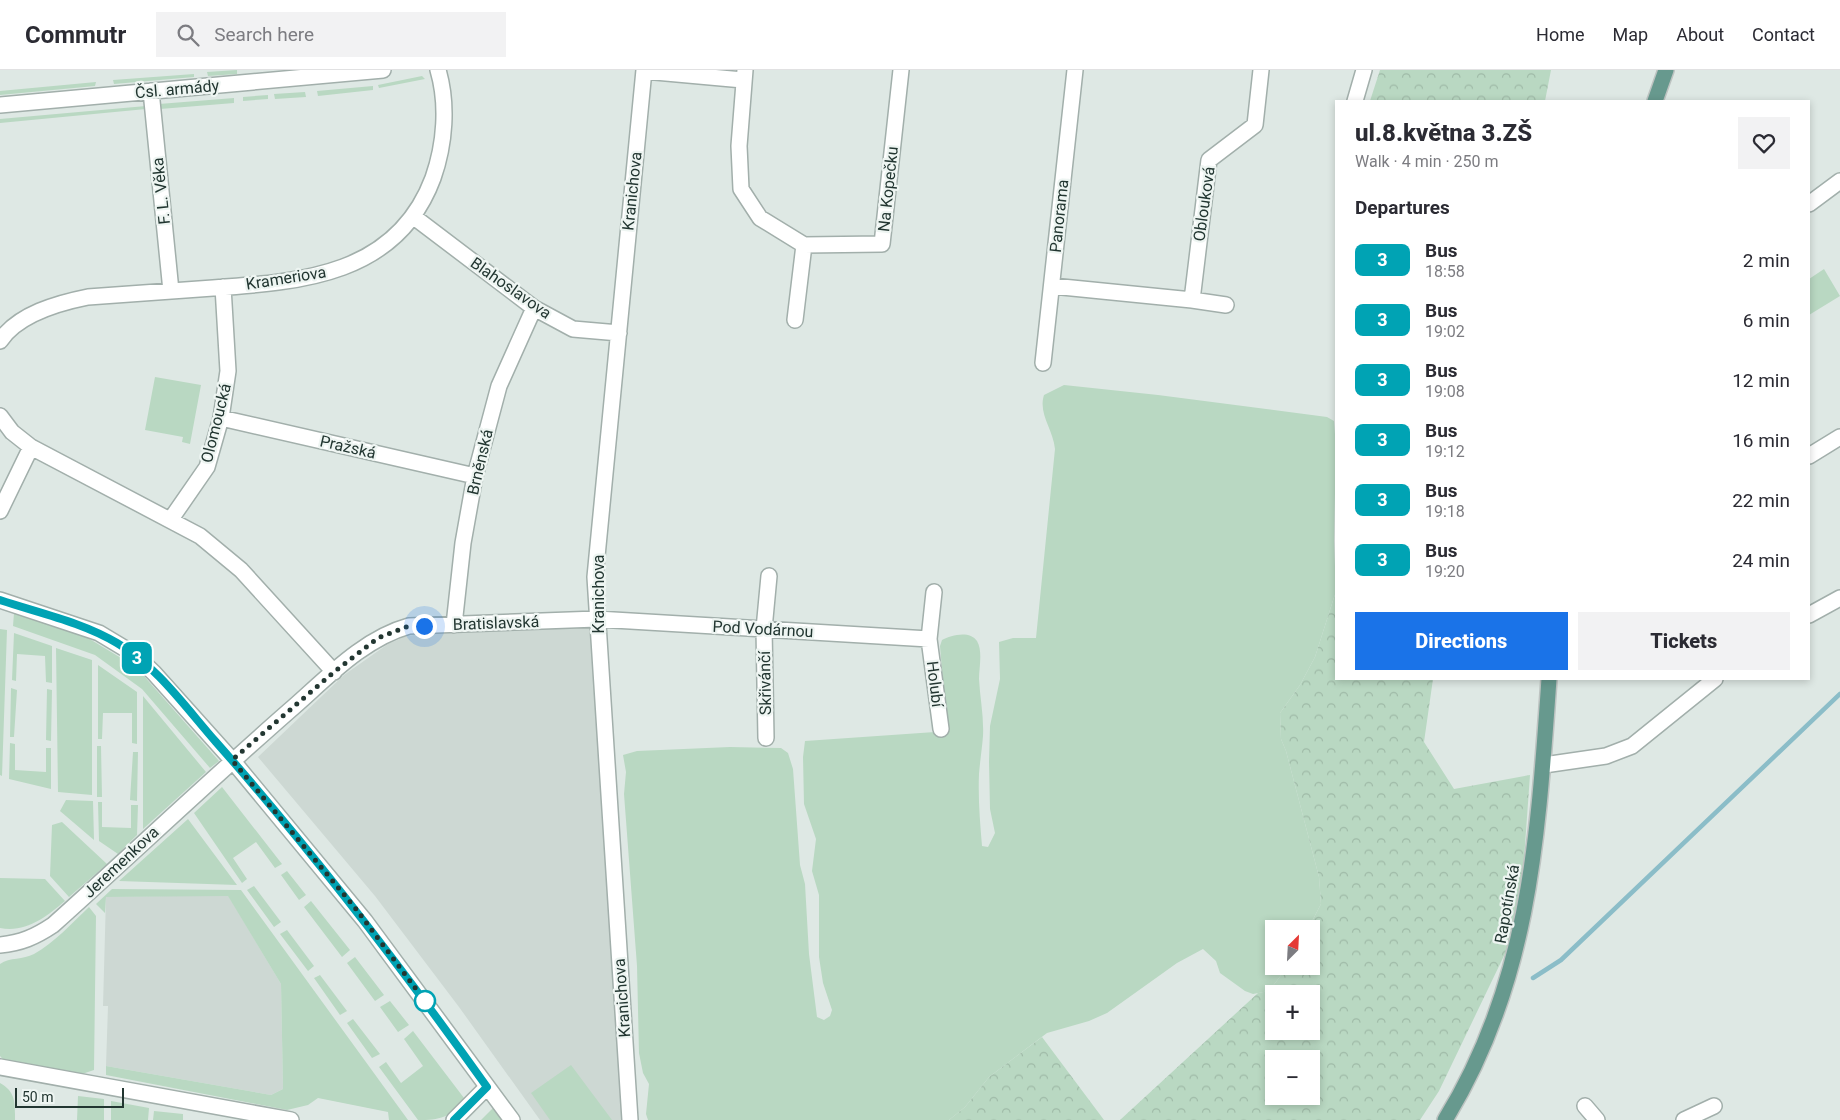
<!DOCTYPE html>
<html lang="en">
<head>
<meta charset="utf-8">
<style>
  :root { --surface:#fff; --page:#f2f2f3; --text:#2b2b33; --muted:#7c7c81; --line:#e1e1e2; --accent:#1a73e8 }
  body { margin:0; font-family:Roboto,sans-serif; background:var(--page); color:var(--text); height:100vh; display:flex; flex-direction:column; font-size:19px; white-space:nowrap }
  * { box-sizing:border-box; margin:0 }
  p { font-size:16px; color:var(--muted) }
  .icon { flex:none; width:28px; height:28px; fill:none; stroke:currentColor; stroke-width:2; stroke-linecap:round; stroke-linejoin:round }
  .map { position:relative; flex:1; overflow:hidden }
  .details { position:absolute; left:1335px; top:30px; width:475px; height:580px; display:flex; flex-direction:column; background:var(--surface); border-radius:0px; box-shadow:0 2px 8px #0003 }
  .details>* { flex:none }
  .badge { padding:0 10px; border-radius:8px; font-size:18px; line-height:32px }
  .needle { width:32px; rotate:24deg }
  .tools { position:absolute; left:1265px; top:850px; display:grid; gap:10px }
  .tools a { display:grid; place-items:center; width:55px; height:55px; border-radius:0px; background:var(--surface); box-shadow:0 2px 8px #0003; font-size:25px }
  .scale { position:absolute; left:15px; bottom:12px; width:109px; box-sizing:border-box; padding-left:5px; border:2px solid #223631; border-top:0; font-size:14px; line-height:18px; white-space:nowrap; color:#223631; -webkit-text-stroke:4px #eef5f2; paint-order:stroke }
  .you { position:absolute; width:25px; height:25px; margin:-12px; border:4px solid #fff; border-radius:50%; background:#1a73e8; box-shadow:0 0 0 8px #1a73e833 }
  .map>.badge { position:absolute; translate:-50% -50%; box-shadow:0 0 0 2px #fff }
  h2 { padding:0 20px; font-size:19px; line-height:45px }
  .round { display:grid; place-items:center; flex:none; width:52px; height:52px; border-radius:0px; background:var(--page) }
  .overview { display:flex; align-items:center; justify-content:space-between; height:85px; padding:0 20px }
  h1 { font-size:24px; font-weight:800; line-height:38px }
  .action { display:flex; gap:10px; margin-top:auto; padding:10px 20px }
  .action a { flex:1; height:58px; border-radius:0px; background:var(--accent); color:#fff; font-size:20px; font-weight:800; line-height:58px; text-align:center }
  .action a+a { background:var(--page); color:var(--text) }
  ul { padding:0; list-style:none }
  li { display:flex; align-items:center; gap:15px; height:60px; padding:0 20px }
  li div { flex:1 }
  li b { display:block; font-size:19px }
  li em { font-style:normal }
  li .badge { min-width:55px; font-weight:700; text-align:center }
  header { display:flex; align-items:center; gap:30px; box-sizing:border-box; height:70px; padding:0 25px; background:var(--surface); border-bottom:1px solid var(--line) }
  header strong { font-size:24px }
  nav { display:flex; gap:28px; margin-inline-start:auto; font-size:18px }
  .search { width:350px; height:45px; background:var(--page); display:flex; align-items:center; gap:12px; box-sizing:border-box; padding:0 18px; border-radius:0px; color:var(--muted); font-size:19px }
  .map>svg:first-child { display:block }
  .built { fill:#cdd8d3 }
  .grass { fill:#b9d8c2 }
  .forest { fill:url(#forest-crowns); fill-rule:evenodd }
  .lines { fill:none; stroke-linecap:round; stroke-linejoin:round }
  .stream { stroke:#8bbdc8; stroke-width:4.5 }
  .minor-casing { stroke:#a2afab; stroke-width:18 }
  .major-casing { stroke:#bdc3c1; stroke-width:18 }
  .minor { stroke:#fff; stroke-width:15 }
  .major { stroke:#67998e; stroke-width:15 }
  .line-casing { stroke:#fff; stroke-width:11 }
  .line { stroke:#00a3b4; stroke-width:8 }
  .walk { stroke:#223631; stroke-width:5; stroke-dasharray:0 9 }
  .stop-dot { fill:#fff; stroke:#00a3b4; stroke-width:2.5 }
  .labels { text-anchor:middle; dominant-baseline:central; stroke-width:4.5; stroke-linejoin:round; paint-order:stroke }
  .street-label { font-size:16px; fill:#223631; stroke:#eef5f2 }
</style>
</head>
<body>
<header>
<strong>Commutr</strong>
<div class="search"><svg class="icon" aria-label="search" viewBox="0 0 24 24"><circle cx="10" cy="10" r="6"/><path d="M15 15l6 6"/></svg>Search here</div>
<nav><a>Home</a><a>Map</a><a>About</a><a>Contact</a></nav>
</header>
<div class="map">
<svg width="1840" height="1050" viewBox="0 0 1840 1050">
  <defs>
    <pattern id="forest-crowns" width="20" height="18" patternUnits="userSpaceOnUse" patternTransform="scale(1.25)"><rect width="20" height="18" fill="#b9d8c2"/><path d="M2 6a3 3 0 1 1 6 0M12 15a3 3 0 1 1 6 0" fill="none" stroke="#9fbaa7"/></pattern>
  </defs>
  <rect width="100%" height="100%" fill="#dee8e4"/>
  <path class="built" d="M 591,557 L 623,1050 L 540,1050 L 459,937 L 375,826 L 258,687 L 344,605 L 388,574 L 404,567 L 428,562 Z
    M 228,825 L 281,914 L 283,1019 L 271,1025 L 106,996 L 108,936 L 103,936 L 106,827 Z"/>
  <path class="grass" d="M 237,0 L 237,4 L 208,6 L 207,2 Z
    M 194,4 L 194,7 L 114,14 L 113,10 Z
    M 422,6 L 425,9 L 379,18 L 378,15 Z
    M 96,12 L 95,16 L 0,25 L 0,21 Z
    M 373,16 L 373,20 L 318,26 L 317,21 Z
    M 305,22 L 306,27 L 275,29 L 274,24 Z
    M 268,25 L 268,29 L 243,31 L 243,27 Z
    M 234,28 L 234,33 L 160,39 L 159,34 Z
    M 146,36 L 146,39 L 0,53 L 0,49 Z
    M 1824,199 L 1840,226 L 1809,245 L 1809,209 Z
    M 155,307 L 201,315 L 190,374 L 182,372 L 183,367 L 145,360 Z
    M 1064,315 L 1158,325 L 1327,347 L 1334,351 L 1336,377 L 1334,471 L 1336,521 L 1315,587 L 1300,615 L 1280,643 L 1281,669 L 1286,681 L 1319,807 L 1321,834 L 1308,859 L 1274,859 L 1274,896 L 1288,896 L 1269,921 L 1253,924 L 1245,921 L 1220,903 L 1216,891 L 1203,879 L 1177,893 L 1107,943 L 1089,951 L 1047,963 L 989,1007 L 965,1037 L 949,1050 L 648,1050 L 646,1044 L 649,1014 L 643,1003 L 639,983 L 637,896 L 624,724 L 626,702 L 623,685 L 637,681 L 730,677 L 781,678 L 788,683 L 793,699 L 800,795 L 805,814 L 809,884 L 817,947 L 824,950 L 830,946 L 832,940 L 823,913 L 819,887 L 819,825 L 812,801 L 816,769 L 804,734 L 803,687 L 805,671 L 935,662 L 947,659 L 940,576 L 942,570 C 951,565 970,560 977,571 C 983,581 979,598 979,609 C 980,628 984,647 983,666 C 982,679 980,691 979,704 C 978,728 980,752 982,776 L 988,777 L 995,763 L 990,739 L 989,692 L 990,656 L 1000,609 L 999,572 L 1013,568 L 1036,568 L 1055,379 C 1053,359 1038,344 1044,325 Z
    M 14,543 L 83,565 L 136,597 L 219,691 L 210,698 L 142,619 L 95,585 L 13,556 Z
    M 0,559 L 7,560 L 2,706 L 0,705 Z
    M 14,563 L 52,576 L 52,613 L 46,612 L 45,586 L 17,584 L 16,611 L 12,610 Z
    M 56,578 L 92,590 L 92,725 L 58,722 Z
    M 98,595 L 137,622 L 137,674 L 132,673 L 132,643 L 103,643 L 102,669 L 98,669 Z
    M 11,618 L 17,620 L 14,667 L 10,667 Z
    M 47,619 L 52,620 L 51,671 L 46,670 Z
    M 143,626 L 206,702 L 143,759 Z
    M 10,673 L 15,674 L 15,700 L 46,702 L 46,678 L 51,678 L 51,719 L 9,709 Z
    M 97,676 L 101,676 L 102,727 L 97,727 Z
    M 133,682 L 138,682 L 137,731 L 130,730 Z
    M 222,717 L 282,794 L 275,798 L 256,772 L 233,788 L 247,809 L 242,813 L 194,743 Z
    M 66,730 L 93,731 L 94,770 L 60,741 Z
    M 98,732 L 102,732 L 102,757 L 131,758 L 131,735 L 138,735 L 137,765 L 118,784 L 99,771 Z
    M 188,749 L 237,815 L 119,811 Z
    M 62,752 L 107,794 L 69,827 L 50,806 L 52,755 Z
    M 287,801 L 306,825 L 299,830 L 281,805 Z
    M 0,808 L 45,809 L 65,831 C 46,847 26,863 0,858 Z
    M 254,816 L 281,852 L 274,857 L 247,820 Z
    M 112,819 L 241,820 L 408,1050 L 389,1050 L 388,1042 L 318,1028 L 308,1035 L 287,1040 L 106,1005 L 106,996 L 271,1025 L 283,1019 L 281,914 L 228,826 L 106,827 L 105,843 L 96,834 Z
    M 311,831 L 350,880 L 342,887 L 304,837 Z
    M 89,837 L 96,846 L 94,1000 L 82,1004 L 8,995 L 0,986 L 0,894 C 10,887 23,890 34,884 C 54,873 72,853 89,837 Z
    M 287,860 L 314,896 L 308,901 L 280,864 Z
    M 355,887 L 384,925 L 375,931 L 347,893 Z
    M 320,905 L 347,941 L 340,945 L 314,908 Z
    M 390,931 L 409,955 L 398,962 L 380,937 Z
    M 353,949 L 380,984 L 372,988 L 347,953 Z
    M 413,961 L 464,1028 C 452,1048 439,1050 418,1050 L 379,997 L 386,992 L 401,1013 L 423,996 L 404,969 Z
    M 571,995 L 612,1050 L 550,1050 L 531,1023 Z
    M 0,1013 C 16,1022 15,1033 15,1050 L 0,1050 Z
    M 78,1026 L 104,1029 L 104,1050 L 77,1050 Z
    M 111,1031 L 149,1038 L 148,1050 L 111,1050 Z
    M 494,1037 L 503,1050 L 481,1050 Z
    M 154,1041 L 183,1044 L 183,1050 L 153,1050 Z"/>
  <path class="forest" d="M 1380,0 L 1551,0 L 1545,31 L 1370,31 Z
    M 1336,521 L 1336,609 L 1433,609 L 1424,672 L 1454,719 L 1530,705 L 1524,789 L 1513,867 L 1439,1021 L 1420,1050 L 1120,1050 L 1258,923 L 1269,921 L 1288,896 L 1311,896 L 1311,859 L 1308,859 L 1321,834 L 1319,807 L 1286,681 L 1281,669 L 1280,643 L 1300,615 L 1315,587 ZM 1274,924 L 1311,924 L 1311,961 L 1274,961 ZM 1274,989 L 1311,989 L 1311,1026 L 1274,1026 Z
    M 1042,967 L 1104,1050 L 949,1050 L 965,1037 L 989,1007 Z"/>
  <g class="lines">
    <path class="stream" d="M 1533,908 L 1561,890 L 1840,624"/>
    <defs>
      <path id="minor" d="M 745,0 L 739,76 L 741,119 L 760,148 L 804,175 L 882,174 L 901,0
        M 644,1 L 743,10
        M 151,21 L 171,221
        M 1355,31 L 1364,0
        M 0,35 L 383,0
        M 1809,134 L 1840,111
        M 414,147 L 534,238 L 573,259 L 619,263
        M 1052,216 L 1192,230 L 1209,90 L 1255,55 L 1261,0
        M 1192,230 L 1226,235
        M 795,250 L 804,175
        M 0,271 C 18,244 58,233 88,227 C 130,224 171,221 213,218 C 302,212 397,205 433,108 C 445,74 448,34 438,0
        M 1043,293 L 1075,0
        M 0,346 L 12,362 L 31,377 L 200,466 L 241,500 L 334,602
        M 221,348 L 475,406
        M 1809,386 L 1840,367
        M 0,441 L 31,377
        M 171,449 L 207,397 L 221,348 L 228,301 L 223,217
        M 934,522 L 929,569 L 941,659
        M 0,530 L 99,563 L 134,584 L 154,603 L 232,690 L 365,851 L 512,1050
        M 1809,545 L 1840,528
        M 454,555 L 463,473 L 475,406 L 499,316 L 534,238
        M 766,668 L 764,559 L 769,506
        M 1544,695 L 1606,686 L 1632,676 L 1715,609
        M 0,875 C 21,873 35,867 53,855 C 132,784 209,711 289,641 C 325,610 362,569 409,556 L 597,549 L 929,569
        M 0,997 L 291,1050
        M 1585,1036 L 1597,1050
        M 454,1050 L 487,1017
        M 630,1050 L 595,507 L 644,0
        M 1684,1050 L 1714,1036"/>
      <path id="major" d="M 1655,31 L 1666,0
        M 1445,1050 C 1530,912 1538,766 1549,609"/>
    </defs>
    <use href="#minor" class="minor-casing"/>
    <use href="#major" class="major-casing"/>
    <use href="#minor" class="minor"/>
    <use href="#major" class="major"/>
  </g>
  <g class="lines">
    <defs>
      <path id="line" d="M 0,530 C 39,543 82,552 117,573 C 157,596 186,638 216,672 C 313,782 402,898 487,1017 L 454,1050"/>
    </defs>
    <use href="#line" class="line-casing"/>
    <use href="#line" class="line"/>
    <path class="walk" d="M 424,556 L 409,556 L 378,568 L 334,602 L 232,690 L 356,839 L 425,931"/>
  </g>
  <circle class="stop-dot" cx="425" cy="931" r="10"/>
  <g class="labels">
    <g class="street-label">
      <text transform="translate(177 19) rotate(-5)">Čsl. armády</text>
      <text transform="translate(888 119) rotate(-84)">Na Kopečku</text>
      <text transform="translate(161 121) rotate(-96)">F. L. Věka</text>
      <text transform="translate(632 121) rotate(-84)">Kranichova</text>
      <text transform="translate(1204 134) rotate(-82)">Oblouková</text>
      <text transform="translate(1059 146) rotate(-84)">Panorama</text>
      <text transform="translate(286 208) rotate(-9)">Krameriova</text>
      <text transform="translate(511 218) rotate(35)">Blahoslavova</text>
      <text transform="translate(216 353) rotate(-76)">Olomoucká</text>
      <text transform="translate(348 377) rotate(13)">Pražská</text>
      <text transform="translate(480 392) rotate(-77)">Brněnská</text>
      <text transform="translate(598 524) rotate(-90)">Kranichova</text>
      <text transform="translate(496 553) rotate(-2)">Bratislavská</text>
      <text transform="translate(763 559) rotate(3)">Pod Vodárnou</text>
      <text transform="translate(765 613) rotate(-91)">Skřivánčí</text>
      <text transform="translate(935 614) rotate(83)">Holubí</text>
      <text transform="translate(121 792) rotate(-43)">Jeremenkova</text>
      <text transform="translate(1507 834) rotate(-80)">Rapotínská</text>
      <text transform="translate(622 928) rotate(-94)">Kranichova</text>
    </g>
  </g>
</svg>
<div class="tools">
<a><svg class="needle" viewBox="-14 -14 28 28"><path d="M0-13l5 13h-10z" fill="#e53935"/><path d="M0 13l5-13h-10z" fill="#7c7c81"/></svg></a>
<a>+</a>
<a>−</a>
</div>
<div class="scale">50 m</div>
<div class="you" style="left:424px;top:556px"></div>
<b class="badge" style="left:137px;top:588px;background:#00a3b4;color:#fff">3</b>
<section class="details">
<div class="overview"><div><h1>ul.8.května 3.ZŠ</h1><p>Walk · 4 min · 250 m</p></div><a class="round"><svg class="icon" aria-label="heart" viewBox="0 0 24 24"><path d="M12 20l-8-8c-3-5 5-10 8-4 3-6 11-1 8 4z"/></svg></a></div>
<h2>Departures</h2>
<ul>
<li><span class="badge" style="background:#00a3b4;color:#fff">3</span><div><b>Bus</b><p>18:58</p></div><em>2 min</em></li>
<li><span class="badge" style="background:#00a3b4;color:#fff">3</span><div><b>Bus</b><p>19:02</p></div><em>6 min</em></li>
<li><span class="badge" style="background:#00a3b4;color:#fff">3</span><div><b>Bus</b><p>19:08</p></div><em>12 min</em></li>
<li><span class="badge" style="background:#00a3b4;color:#fff">3</span><div><b>Bus</b><p>19:12</p></div><em>16 min</em></li>
<li><span class="badge" style="background:#00a3b4;color:#fff">3</span><div><b>Bus</b><p>19:18</p></div><em>22 min</em></li>
<li><span class="badge" style="background:#00a3b4;color:#fff">3</span><div><b>Bus</b><p>19:20</p></div><em>24 min</em></li>
</ul>
<div class="action"><a>Directions</a><a>Tickets</a></div>
</section>
</div>
</body>
</html>
